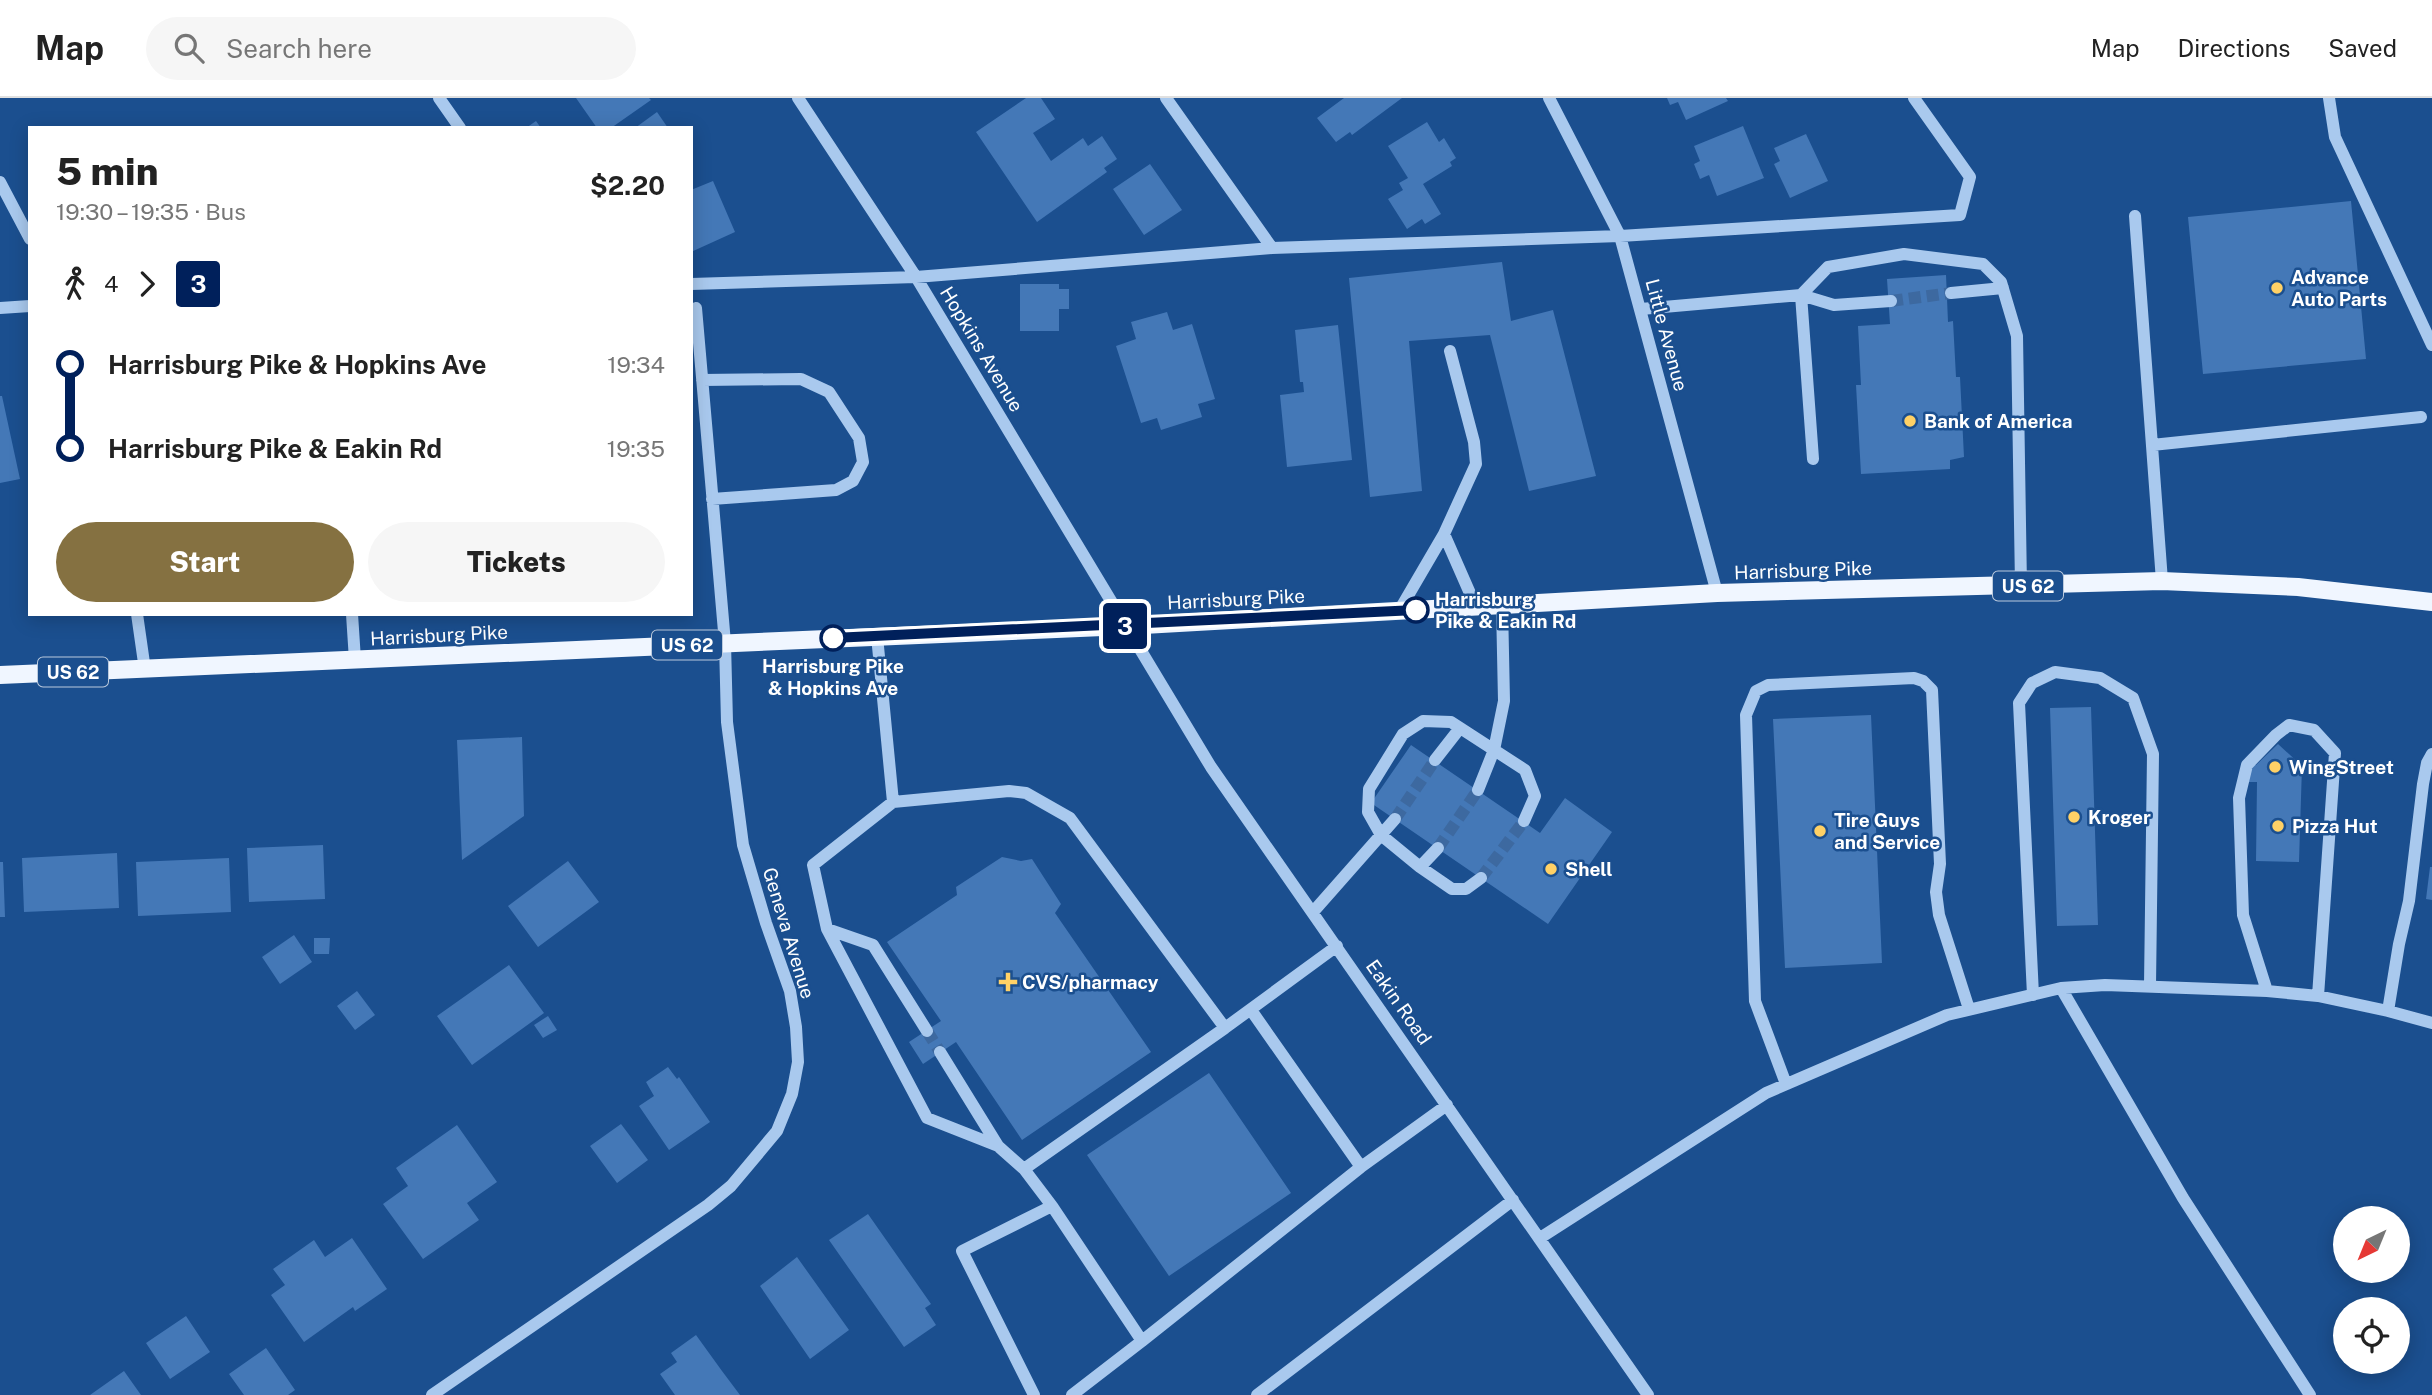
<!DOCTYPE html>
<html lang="en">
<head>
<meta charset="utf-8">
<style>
  :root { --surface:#fff; --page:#f6f6f6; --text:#222; --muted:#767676; --line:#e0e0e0; --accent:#857141 }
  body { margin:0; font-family:"Public Sans",sans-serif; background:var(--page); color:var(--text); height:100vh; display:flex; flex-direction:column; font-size:26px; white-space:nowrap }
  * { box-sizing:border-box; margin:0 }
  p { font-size:23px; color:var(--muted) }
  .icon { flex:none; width:38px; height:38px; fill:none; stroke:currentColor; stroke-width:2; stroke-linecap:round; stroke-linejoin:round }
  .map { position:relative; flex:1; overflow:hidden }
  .sheet { position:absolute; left:28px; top:28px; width:665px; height:490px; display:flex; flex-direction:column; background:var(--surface); border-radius:0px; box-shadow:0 4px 18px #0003 }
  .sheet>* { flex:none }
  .badge { padding:0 14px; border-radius:5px; font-size:24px; line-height:46px }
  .needle { width:46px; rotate:223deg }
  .tools { position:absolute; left:2333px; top:1108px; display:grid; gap:14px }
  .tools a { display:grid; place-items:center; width:77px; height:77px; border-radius:50%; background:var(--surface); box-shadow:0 4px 18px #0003; font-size:35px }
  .map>.badge { position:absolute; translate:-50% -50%; box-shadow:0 0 0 4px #fff }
  .legs { display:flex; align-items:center; gap:10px; height:77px; padding:0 28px; font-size:23px }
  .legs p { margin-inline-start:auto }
  .head { display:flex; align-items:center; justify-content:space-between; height:119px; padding:0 28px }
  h1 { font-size:38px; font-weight:800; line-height:52px }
  .button { display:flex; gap:14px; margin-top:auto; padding:14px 28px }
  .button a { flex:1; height:80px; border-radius:42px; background:var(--accent); color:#fff; font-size:28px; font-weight:800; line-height:80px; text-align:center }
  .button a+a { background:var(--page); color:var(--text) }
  ul { padding:0 28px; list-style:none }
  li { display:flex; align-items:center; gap:24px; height:84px; font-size:26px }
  li i { display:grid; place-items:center; width:10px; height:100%; margin:0 9px; background:currentColor }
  li i::after { content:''; width:18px; height:18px; margin:-9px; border:5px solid; border-radius:50%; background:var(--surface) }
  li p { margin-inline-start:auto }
  li:first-child i { background:linear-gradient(#0000 50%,currentColor 0) }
  li:last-child i { background:linear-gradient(currentColor 50%,#0000 0) }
  header { display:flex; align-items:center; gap:42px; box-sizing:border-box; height:98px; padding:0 35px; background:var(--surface); border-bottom:2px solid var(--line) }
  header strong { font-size:33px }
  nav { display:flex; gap:38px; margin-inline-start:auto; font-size:24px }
  .search { width:490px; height:63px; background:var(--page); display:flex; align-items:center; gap:18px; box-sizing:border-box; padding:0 24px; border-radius:38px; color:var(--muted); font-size:26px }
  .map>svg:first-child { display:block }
  .building { fill:#4478b7 }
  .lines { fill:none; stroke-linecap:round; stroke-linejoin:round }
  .minor-tunnel { stroke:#3d69a0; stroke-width:12; stroke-dasharray:12 6; stroke-linecap:butt }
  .minor { stroke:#a9c9ee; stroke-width:12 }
  .major { stroke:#f0f6ff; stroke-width:18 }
  .line-1-casing { stroke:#fff; stroke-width:16 }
  .line-1 { stroke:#00205b; stroke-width:10 }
  .poi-dot { fill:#ffd166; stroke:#1b4f8f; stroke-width:2.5 }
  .stop-1-dot { fill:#fff; stroke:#00205b; stroke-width:3.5 }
  .labels { text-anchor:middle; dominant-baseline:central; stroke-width:5; stroke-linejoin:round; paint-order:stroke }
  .shield { fill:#1b4f8f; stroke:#bbcadd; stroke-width:2 }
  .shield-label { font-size:18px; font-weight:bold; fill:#fff }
  .poi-label { font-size:19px; font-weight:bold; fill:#fff; stroke:#1b4f8f; text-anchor:start }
  .street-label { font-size:19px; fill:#fff; stroke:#1b4f8f }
  .stop-label { font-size:19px; font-weight:bold; fill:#fff; stroke:#1b4f8f; text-anchor:start }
</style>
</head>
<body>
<header>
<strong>Map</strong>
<div class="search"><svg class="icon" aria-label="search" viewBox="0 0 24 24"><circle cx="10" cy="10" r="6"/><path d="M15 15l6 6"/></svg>Search here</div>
<nav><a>Map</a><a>Directions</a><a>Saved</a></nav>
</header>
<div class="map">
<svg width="2432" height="1297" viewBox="0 0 2432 1297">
  <rect width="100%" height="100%" fill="#1b4f8f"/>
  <path class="building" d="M 576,0 L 649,0 L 651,2 L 611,30 L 597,30 Z
    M 1026,0 L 1041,0 L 1055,21 L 1033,35 L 1051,63 L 1083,40 L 1088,48 L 1102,38 L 1117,61 L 1104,70 L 1107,74 L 1037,124 L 976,34 Z
    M 1344,0 L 1402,0 L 1352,37 L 1350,34 L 1336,44 L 1317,20 Z
    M 1667,0 L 1726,0 L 1728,3 L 1686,22 L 1678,4 L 1670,7 Z
    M 657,14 L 668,30 L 635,30 Z
    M 536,23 L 541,30 L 526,30 Z
    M 1427,24 L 1439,44 L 1444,40 L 1456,60 L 1450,64 L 1452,68 L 1423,86 L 1441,116 L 1425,126 L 1422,121 L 1407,131 L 1388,101 L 1403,92 L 1399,85 L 1408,80 L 1388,48 Z
    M 1743,28 L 1764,80 L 1717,98 L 1709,77 L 1700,81 L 1694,66 L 1700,63 L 1694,48 Z
    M 1806,36 L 1828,83 L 1790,100 L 1774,66 L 1780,63 L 1774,50 Z
    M 1150,66 L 1182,112 L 1144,137 L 1113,91 Z
    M 713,83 L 735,134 L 691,154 L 691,92 Z
    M 2351,103 L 2366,261 L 2203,276 L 2188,119 Z
    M 1502,164 L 1511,223 L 1553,212 L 1596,378 L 1529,393 L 1490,237 L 1409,243 L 1422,393 L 1370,399 L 1349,180 Z
    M 1946,177 L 1948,224 L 1953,223 L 1956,279 L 1960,279 L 1964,359 L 1950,362 L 1950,371 L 1861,376 L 1856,287 L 1861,287 L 1858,228 L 1890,226 L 1887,181 Z
    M 1020,186 L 1059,186 L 1059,191 L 1069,191 L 1069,211 L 1059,211 L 1059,233 L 1020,233 Z
    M 1167,214 L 1173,232 L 1192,226 L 1215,301 L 1198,306 L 1202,319 L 1161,332 L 1157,320 L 1141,325 L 1116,248 L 1136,241 L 1131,224 Z
    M 1338,227 L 1352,362 L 1287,369 L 1280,297 L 1304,294 L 1303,284 L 1300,284 L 1295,232 Z
    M 0,298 L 2,298 L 20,381 L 0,385 Z
    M 2091,609 L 2098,827 L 2057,828 L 2050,610 Z
    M 1871,617 L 1882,865 L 1785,870 L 1773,621 Z
    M 522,639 L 524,718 L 462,762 L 457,642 Z
    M 2278,646 L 2302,668 L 2299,764 L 2256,763 L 2257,684 L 2249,684 L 2250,667 L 2256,667 Z
    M 1411,647 L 1540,735 L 1565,700 L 1612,734 L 1548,826 L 1371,705 Z
    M 323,747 L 325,801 L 249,804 L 247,750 Z
    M 117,755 L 119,810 L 24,814 L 22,760 Z
    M 1002,759 L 1021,763 L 1032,761 L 1061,806 L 1055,815 L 1151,954 L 1022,1042 L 956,944 L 923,966 L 909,944 L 941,923 L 887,844 L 957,797 L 956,789 Z
    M 229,760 L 231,814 L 138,818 L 136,764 Z
    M 568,763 L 599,804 L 538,849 L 508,808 Z
    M 0,764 L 3,764 L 5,819 L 0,819 Z
    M 2430,769 L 2432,769 L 2432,802 L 2426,801 Z
    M 294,837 L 312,864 L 280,886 L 262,859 Z
    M 314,840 L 330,840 L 329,856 L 314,856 Z
    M 509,867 L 544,915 L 472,967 L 437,918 Z
    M 357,893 L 375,917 L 355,932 L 337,908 Z
    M 548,918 L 557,932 L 543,940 L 534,927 Z
    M 668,969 L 677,981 L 679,979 L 710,1024 L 669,1052 L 639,1008 L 654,998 L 646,984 Z
    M 1209,975 L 1291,1095 L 1169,1178 L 1087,1057 Z
    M 621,1026 L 648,1062 L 617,1085 L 590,1048 Z
    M 457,1027 L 497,1084 L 467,1105 L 479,1122 L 423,1161 L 383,1106 L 408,1088 L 396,1070 Z
    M 868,1116 L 931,1206 L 925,1210 L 936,1227 L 904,1249 L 829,1142 Z
    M 352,1140 L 387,1191 L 355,1213 L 353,1209 L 304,1244 L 271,1197 L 285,1187 L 273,1171 L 314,1142 L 325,1159 Z
    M 797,1159 L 849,1232 L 810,1261 L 760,1188 Z
    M 186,1218 L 210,1254 L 170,1281 L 146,1245 Z
    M 696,1237 L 722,1273 L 740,1297 L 675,1297 L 660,1276 L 677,1264 L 671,1255 Z
    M 266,1250 L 295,1292 L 288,1297 L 244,1297 L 229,1276 Z
    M 124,1273 L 141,1297 L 90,1297 Z"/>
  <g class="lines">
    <path class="minor-tunnel" d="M 1891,203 L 1951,195
      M 1395,721 L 1435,662
      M 1438,750 L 1478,692
      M 1481,780 L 1524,723
      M 927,933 L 940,954"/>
    <path class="minor" d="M 439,0 L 460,30
      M 798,0 L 916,179 L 1211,669 L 1648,1297
      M 1166,0 L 1272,150
      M 1549,0 L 1620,138 L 1717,495
      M 2329,0 L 2335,39 L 2432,247
      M 0,84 L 30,141
      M 2135,118 L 2162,483
      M 691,186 L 916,179 L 1272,150 L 1620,138 L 1960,117 L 1970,79 L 1914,0
      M 1951,195 L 2003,190
      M 0,210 L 30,208
      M 1641,211 L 1801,197 L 1834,207 L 1891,203
      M 702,282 L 801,281 L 829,294 L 859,340 L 863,364 L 853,383 L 836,392 L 712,401
      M 2152,347 L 2421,319
      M 1813,361 L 1801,197 L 1828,169 L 1904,156 L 1983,166 L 2001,184 L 2017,238 L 2021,488
      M 1444,436 L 1476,509
      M 1399,513 L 1444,436 L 1476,366 L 1474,344 L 1450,253
      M 137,516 L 145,572
      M 352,516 L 355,562
      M 877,538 L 893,704 L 813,767 L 827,831 L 927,1020 L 998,1048 L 1024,1071 L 1052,1108 L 1142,1243 L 1361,1069 L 1447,1007
      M 1435,662 L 1460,630
      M 1478,692 L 1494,652 L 1504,603 L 1502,507
      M 893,704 L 1009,693 L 1026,695 L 1070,720 L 1225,930 L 1337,848
      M 1420,769 L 1438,750
      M 1481,780 L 1466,791 L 1452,791 L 1420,769 L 1381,737 L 1368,714 L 1369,691 L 1403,636 L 1423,623 L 1451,624 L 1525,672 L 1535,698 L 1524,723
      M 1313,814 L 1395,721
      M 827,831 L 873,847 L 927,933
      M 2061,890 L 2183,1100 L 2310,1297
      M 2267,893 L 2243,817 L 2239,700 L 2247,667 L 2276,637 L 2289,627 L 2314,632 L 2335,655 L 2318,898
      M 2033,897 L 2019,605 L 2032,585 L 2055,574 L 2100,580 L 2133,600 L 2153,656 L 2150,888
      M 1251,912 L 1361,1069
      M 2388,913 L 2399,846 L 2409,803 L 2423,686 L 2427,665 L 2432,656
      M 940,954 L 998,1048
      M 1786,986 L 1755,903 L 1746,617 L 1756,593 L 1768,587 L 1914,580 L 1923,583 L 1932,592 L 1940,766 L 1936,794 L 1939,817 L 1969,911
      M 1024,1071 L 1225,930
      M 1540,1140 L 1766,995 L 1947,917 L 2061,890 L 2105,887 L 2267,893 L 2318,898 L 2388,913 L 2432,925
      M 432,1297 L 708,1107 L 731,1088 L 777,1033 L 792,996 L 798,964 L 796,929 L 790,893 L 766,825 L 743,747 L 727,624 L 725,545 L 696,210
      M 1034,1297 L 962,1153 L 1052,1108
      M 1072,1297 L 1142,1243
      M 1257,1297 L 1513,1102"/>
    <path class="major" d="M 0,577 L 1126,528 L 1717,495 L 2162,483 L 2298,489 L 2432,504"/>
  </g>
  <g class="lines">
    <defs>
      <path id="line-1" d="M 833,540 L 1416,512"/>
    </defs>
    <use href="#line-1" class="line-1-casing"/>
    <use href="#line-1" class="line-1"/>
  </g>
  <g class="poi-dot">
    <circle cx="2277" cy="190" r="7"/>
    <circle cx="1910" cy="323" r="7"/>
    <circle cx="2275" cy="669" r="7"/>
    <circle cx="2074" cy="719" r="7"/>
    <circle cx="2278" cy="728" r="7"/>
    <circle cx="1820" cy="733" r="7"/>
    <circle cx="1551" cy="771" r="7"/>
    <path d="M1004.5 873.5h7v7h7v7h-7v7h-7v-7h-7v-7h7z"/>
  </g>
  <g class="stop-1-dot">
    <circle cx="1416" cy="512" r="12"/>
    <circle cx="833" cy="540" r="12"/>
  </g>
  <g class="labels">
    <g class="shield">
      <rect x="1993" y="473.5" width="70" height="29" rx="5"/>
      <rect x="652" y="532.5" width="70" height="29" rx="5"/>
      <rect x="38" y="559.5" width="70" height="29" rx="5"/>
    </g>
    <g class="shield-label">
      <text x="2028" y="488">US 62</text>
      <text x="687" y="547">US 62</text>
      <text x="73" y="574">US 62</text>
    </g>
    <g class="poi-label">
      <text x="2291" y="179">Advance<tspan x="2291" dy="22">Auto Parts</tspan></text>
      <text x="1924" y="323">Bank of America</text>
      <text x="2289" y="669">WingStreet</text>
      <text x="2088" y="719">Kroger</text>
      <text x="1834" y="722">Tire Guys<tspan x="1834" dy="22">and Service</tspan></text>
      <text x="2292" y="728">Pizza Hut</text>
      <text x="1565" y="771">Shell</text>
      <text x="1022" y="884">CVS/pharmacy</text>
    </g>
    <g class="street-label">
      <text transform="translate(1667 237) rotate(75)">Little Avenue</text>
      <text transform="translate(982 251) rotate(59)">Hopkins Avenue</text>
      <text transform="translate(1803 472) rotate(-2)">Harrisburg Pike</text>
      <text transform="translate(1236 501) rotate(-3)">Harrisburg Pike</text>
      <text transform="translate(439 537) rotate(-3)">Harrisburg Pike</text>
      <text transform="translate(789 835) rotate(73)">Geneva Avenue</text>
      <text transform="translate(1399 904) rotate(55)">Eakin Road</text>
    </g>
    <g class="stop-label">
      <text x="1435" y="501">Harrisburg<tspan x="1435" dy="22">Pike &amp; Eakin Rd</tspan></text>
      <text x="833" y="568" text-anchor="middle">Harrisburg Pike<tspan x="833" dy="22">&amp; Hopkins Ave</tspan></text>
    </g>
  </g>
</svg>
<div class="tools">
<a><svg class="needle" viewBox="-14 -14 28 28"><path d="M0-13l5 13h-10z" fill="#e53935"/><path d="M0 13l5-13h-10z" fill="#767676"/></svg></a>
<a><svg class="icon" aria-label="locate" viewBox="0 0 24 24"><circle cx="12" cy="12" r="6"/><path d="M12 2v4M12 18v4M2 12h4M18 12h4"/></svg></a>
</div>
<b class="badge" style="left:1125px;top:528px;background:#00205b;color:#fff">3</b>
<section class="sheet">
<div class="head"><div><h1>5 min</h1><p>19:30 – 19:35 · Bus</p></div><b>$2.20</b></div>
<div class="legs"><svg class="icon" aria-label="walk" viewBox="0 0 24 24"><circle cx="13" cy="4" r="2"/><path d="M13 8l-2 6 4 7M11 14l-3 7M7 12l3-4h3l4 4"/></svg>4<svg class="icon" aria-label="forward" viewBox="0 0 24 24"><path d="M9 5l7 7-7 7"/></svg><b class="badge" style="background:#00205b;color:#fff">3</b></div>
<ul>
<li><i style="color:#00205b"></i><b>Harrisburg Pike &amp; Hopkins Ave</b><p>19:34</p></li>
<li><i style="color:#00205b"></i><b>Harrisburg Pike &amp; Eakin Rd</b><p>19:35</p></li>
</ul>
<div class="button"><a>Start</a><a>Tickets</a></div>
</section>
</div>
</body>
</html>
